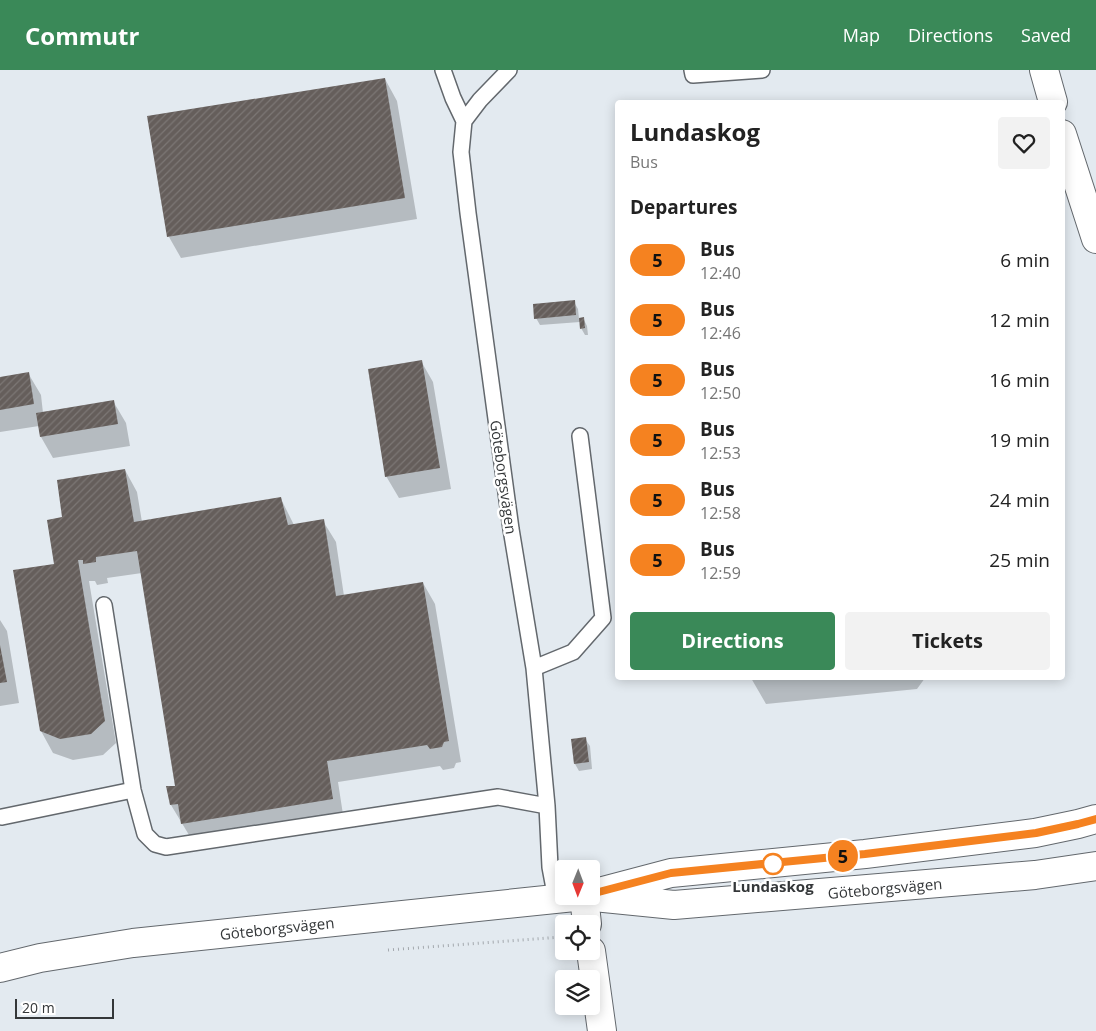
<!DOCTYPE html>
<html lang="en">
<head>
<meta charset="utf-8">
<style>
  :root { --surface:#fff; --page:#f2f2f2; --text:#222; --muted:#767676; --accent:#3a8958 }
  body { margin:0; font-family:"Open Sans",sans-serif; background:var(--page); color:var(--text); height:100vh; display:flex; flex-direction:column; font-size:19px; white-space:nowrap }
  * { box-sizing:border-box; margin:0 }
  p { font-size:16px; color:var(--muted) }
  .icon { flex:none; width:28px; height:28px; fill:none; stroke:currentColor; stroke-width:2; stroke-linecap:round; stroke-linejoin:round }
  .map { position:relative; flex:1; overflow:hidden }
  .side { position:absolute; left:615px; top:30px; width:450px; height:580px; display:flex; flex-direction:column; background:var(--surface); border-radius:5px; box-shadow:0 2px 12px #0003 }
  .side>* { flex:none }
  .badge { padding:0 10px; border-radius:16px; font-size:18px; line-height:32px }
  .needle { width:32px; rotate:181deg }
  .fabs { position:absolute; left:555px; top:790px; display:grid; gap:10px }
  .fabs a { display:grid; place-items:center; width:45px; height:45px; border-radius:5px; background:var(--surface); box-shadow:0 2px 12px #0003; font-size:25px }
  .scale { position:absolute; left:15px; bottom:12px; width:99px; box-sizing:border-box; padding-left:5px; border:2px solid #343739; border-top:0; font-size:14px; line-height:18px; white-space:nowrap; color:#343739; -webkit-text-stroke:4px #fff; paint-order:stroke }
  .map>.badge { position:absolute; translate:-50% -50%; box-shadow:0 0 0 2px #fff }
  h2 { padding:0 15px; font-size:19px; line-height:45px }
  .round { display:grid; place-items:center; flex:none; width:52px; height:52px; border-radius:5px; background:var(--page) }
  .head { display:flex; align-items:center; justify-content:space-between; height:85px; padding:0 15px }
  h1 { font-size:24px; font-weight:700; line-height:38px }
  .primary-button { display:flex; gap:10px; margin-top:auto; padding:10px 15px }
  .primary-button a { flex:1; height:58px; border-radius:5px; background:var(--accent); color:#fff; font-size:20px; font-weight:700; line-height:58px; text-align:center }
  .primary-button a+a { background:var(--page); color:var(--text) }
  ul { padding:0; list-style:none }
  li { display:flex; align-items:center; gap:15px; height:60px; padding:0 15px }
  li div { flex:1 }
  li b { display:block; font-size:19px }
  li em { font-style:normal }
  li .badge { min-width:55px; font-weight:700; text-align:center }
  header { display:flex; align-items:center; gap:30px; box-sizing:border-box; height:70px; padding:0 25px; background:var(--accent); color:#fff }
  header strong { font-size:24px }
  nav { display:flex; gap:28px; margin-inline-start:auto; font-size:18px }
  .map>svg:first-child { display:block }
  .shadow { fill:#0003 }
  .building { fill:url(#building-hatch) }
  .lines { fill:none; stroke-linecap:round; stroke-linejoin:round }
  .lane-casing { stroke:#63686d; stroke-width:18 }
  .street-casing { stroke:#63686d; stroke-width:30 }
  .secondary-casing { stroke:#63686d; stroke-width:30 }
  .path { stroke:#a3a8ad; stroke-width:3; stroke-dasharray:1 4; stroke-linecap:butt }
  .lane { stroke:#fff; stroke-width:15 }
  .street { stroke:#fff; stroke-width:28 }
  .secondary { stroke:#fff; stroke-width:28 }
  .line-casing { stroke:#fff; stroke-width:11 }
  .line { stroke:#f58220; stroke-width:8 }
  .stop-dot { fill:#fff; stroke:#f58220; stroke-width:2.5 }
  .labels { text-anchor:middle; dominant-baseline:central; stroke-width:5; stroke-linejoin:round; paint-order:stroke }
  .street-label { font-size:15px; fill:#343739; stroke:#fff }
  .stop-label { font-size:15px; font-weight:bold; fill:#343739; stroke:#fff }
</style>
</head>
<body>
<header>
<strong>Commutr</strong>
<nav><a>Map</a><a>Directions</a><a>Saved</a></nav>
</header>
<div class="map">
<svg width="1096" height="961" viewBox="0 0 1096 961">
  <defs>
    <pattern id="building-hatch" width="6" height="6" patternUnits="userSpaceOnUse" patternTransform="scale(1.25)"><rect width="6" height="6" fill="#655e5b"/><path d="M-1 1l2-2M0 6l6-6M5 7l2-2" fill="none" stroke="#7c7775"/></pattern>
  </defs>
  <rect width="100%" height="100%" fill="#e3eaf0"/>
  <path class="shadow" d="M 385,9 L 397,31 L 417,149 L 181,188 L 169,167 Z
    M 574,232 L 578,239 L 579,249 L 583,248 L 587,256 L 588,265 L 585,265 L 581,258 L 580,252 L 540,255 L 536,248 Z
    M 421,291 L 433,312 L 451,419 L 399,428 L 386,406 Z
    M 28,303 L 41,325 L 43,343 L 113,331 L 126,353 L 130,376 L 53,388 L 41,367 L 39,356 L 0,362 L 0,308 Z
    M 125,400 L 137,422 L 142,452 L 281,429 L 294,455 L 323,451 L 336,472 L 344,526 L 423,513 L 435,534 L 461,692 L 456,693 L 454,698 L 443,700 L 440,696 L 338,712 L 344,751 L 195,775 L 171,735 L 176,717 L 142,503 L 107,508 L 108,513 L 97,515 L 95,511 L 89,511 L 116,673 L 103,685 L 73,690 L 53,683 L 41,661 L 55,495 L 64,448 Z
    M 0,550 L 7,561 L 19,633 L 0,636 Z
    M 751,608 L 925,608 L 917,619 L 766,634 Z
    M 585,669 L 590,676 L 592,699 L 579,701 L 575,694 L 572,670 Z"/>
  <path class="building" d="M 385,8 L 405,128 L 167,167 L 147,46 Z
    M 575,230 L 576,245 L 534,249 L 533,234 Z
    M 584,247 L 585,258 L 580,259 L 579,248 Z
    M 422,290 L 440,398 L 385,407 L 368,299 Z
    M 29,302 L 34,334 L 0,340 L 0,307 Z
    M 114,330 L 118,354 L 40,367 L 36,343 Z
    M 125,399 L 134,452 L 281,427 L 288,455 L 324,449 L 336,526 L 423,512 L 449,671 L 444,672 L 442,677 L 430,679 L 427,675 L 327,691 L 333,729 L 181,754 L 178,734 L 170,735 L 166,716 L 175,716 L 137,481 L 96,487 L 96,492 L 83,494 L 83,490 L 78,490 L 105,651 L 91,664 L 60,669 L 40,661 L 13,500 L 54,494 L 47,450 L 62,447 L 57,410 Z
    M 0,575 L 7,612 L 0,613 Z
    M 586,667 L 589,692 L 574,694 L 571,669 Z"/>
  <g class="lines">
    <defs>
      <path id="lane" d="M 443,0 L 453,28 L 464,51
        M 509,0 L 480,30 L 464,51 L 461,82 L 468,143 L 511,459 L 534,598 L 547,736 L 550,797 L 556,829
        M 692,0 L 693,5 L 762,0
        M 104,535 L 133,720 L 145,764 L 155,774 L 166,777 L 498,727 L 547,736
        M 534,598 L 573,582 L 603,548 L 580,366
        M 2,747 L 133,720"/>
      <path id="street" d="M 584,826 L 587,854
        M 591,881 L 602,961"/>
      <path id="secondary" d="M 1044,0 L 1053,32
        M 1062,64 L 1096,169
        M 599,822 L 671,803 L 865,784 L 1035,763 L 1078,754 L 1096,749
        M 584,826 L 674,835 L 1035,805 L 1096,796
        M 0,898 L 40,888 L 133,873 L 584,826"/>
    </defs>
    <use href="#lane" class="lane-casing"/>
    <use href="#street" class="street-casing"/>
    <use href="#secondary" class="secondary-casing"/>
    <path class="path" d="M 388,880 L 561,867"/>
    <use href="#lane" class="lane"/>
    <use href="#street" class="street"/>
    <use href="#secondary" class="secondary"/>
  </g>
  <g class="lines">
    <defs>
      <path id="line" d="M 591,824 L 671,803 L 865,784 L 1036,763 L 1078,754 L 1096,749"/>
    </defs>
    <use href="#line" class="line-casing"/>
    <use href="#line" class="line"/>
  </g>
  <circle class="stop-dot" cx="773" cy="794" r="10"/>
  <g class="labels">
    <g class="street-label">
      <text transform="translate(504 407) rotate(82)">Göteborgsvägen</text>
      <text transform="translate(885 818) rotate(-5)">Göteborgsvägen</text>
      <text transform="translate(277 858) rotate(-6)">Göteborgsvägen</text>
    </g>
    <g class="stop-label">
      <text x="773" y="816">Lundaskog</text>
    </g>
  </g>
</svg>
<div class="fabs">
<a><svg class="needle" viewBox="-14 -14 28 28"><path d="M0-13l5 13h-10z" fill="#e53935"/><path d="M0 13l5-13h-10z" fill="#767676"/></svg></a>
<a><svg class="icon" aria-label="locate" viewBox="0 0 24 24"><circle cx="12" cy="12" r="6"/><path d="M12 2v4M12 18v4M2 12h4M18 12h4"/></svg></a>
<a><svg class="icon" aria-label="layers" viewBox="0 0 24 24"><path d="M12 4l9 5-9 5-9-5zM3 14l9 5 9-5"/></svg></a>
</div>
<div class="scale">20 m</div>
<b class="badge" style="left:843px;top:786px;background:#f58220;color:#111">5</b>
<section class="side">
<div class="head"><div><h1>Lundaskog</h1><p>Bus</p></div><a class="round"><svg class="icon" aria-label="heart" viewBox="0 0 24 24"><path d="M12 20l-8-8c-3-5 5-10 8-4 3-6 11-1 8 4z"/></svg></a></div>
<h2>Departures</h2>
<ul>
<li><span class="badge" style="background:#f58220;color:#111">5</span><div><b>Bus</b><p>12:40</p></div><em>6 min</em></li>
<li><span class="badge" style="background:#f58220;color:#111">5</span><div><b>Bus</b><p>12:46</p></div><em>12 min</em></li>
<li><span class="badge" style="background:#f58220;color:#111">5</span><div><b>Bus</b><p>12:50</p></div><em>16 min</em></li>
<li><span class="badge" style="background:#f58220;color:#111">5</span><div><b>Bus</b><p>12:53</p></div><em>19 min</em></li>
<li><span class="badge" style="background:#f58220;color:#111">5</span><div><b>Bus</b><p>12:58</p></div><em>24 min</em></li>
<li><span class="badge" style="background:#f58220;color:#111">5</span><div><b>Bus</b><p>12:59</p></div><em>25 min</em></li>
</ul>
<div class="primary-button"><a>Directions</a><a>Tickets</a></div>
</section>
</div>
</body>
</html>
